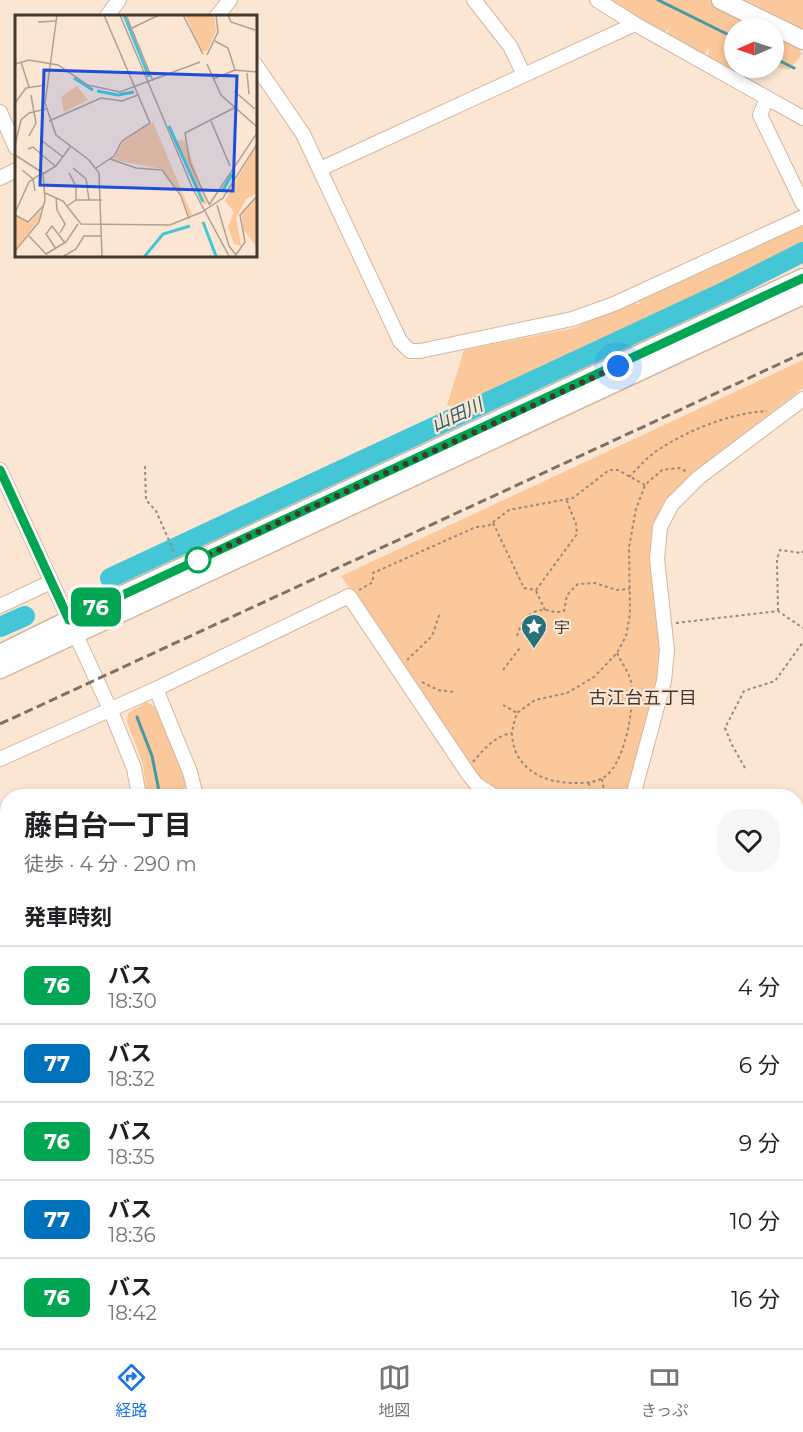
<!DOCTYPE html>
<html lang="ja">
<head>
<meta charset="utf-8">
<style>
  :root { --surface:#fff; --page:#f6f6f6; --text:#202124; --muted:#757577; --line:#e0e0e0; --accent:#1a73e8 }
  body { margin:0; font-family:Montserrat,"Noto Sans JP",sans-serif; background:var(--page); color:var(--text); height:100vh; display:flex; flex-direction:column; font-size:22px; white-space:nowrap }
  * { box-sizing:border-box; margin:0 }
  p { font-size:20px; color:var(--muted) }
  .icon { flex:none; width:33px; height:33px; fill:none; stroke:currentColor; stroke-width:2; stroke-linecap:round; stroke-linejoin:round }
  .map { position:relative; flex:1; overflow:hidden }
  .sheet { position:absolute; left:0px; top:789px; width:804px; height:560px; display:flex; flex-direction:column; background:var(--surface); border-radius:24px 24px 0 0; box-shadow:0 3px 9px #0003 }
  .sheet>* { flex:none }
  .badge { padding:0 12px; border-radius:9px; font-size:21px; line-height:39px }
  .needle { width:39px; rotate:268deg }
  .tools { position:absolute; left:724px; top:18px; display:grid; gap:12px }
  .tools a { display:grid; place-items:center; width:60px; height:60px; border-radius:50%; background:var(--surface); box-shadow:0 3px 9px #0003; font-size:30px }
  .you { position:absolute; width:30px; height:30px; margin:-15px; border:4px solid #fff; border-radius:50%; background:#1a73e8; box-shadow:0 0 0 9px #1a73e833 }
  .map>.badge { position:absolute; translate:-50% -50%; box-shadow:0 0 0 3px #fff }
  h2 { padding:0 24px; font-size:22px; line-height:54px }
  .round { display:grid; place-items:center; flex:none; width:63px; height:63px; border-radius:24px; background:var(--page) }
  .headline { display:flex; align-items:center; justify-content:space-between; height:102px; padding:0 24px }
  h1 { font-size:28px; font-weight:700; line-height:45px }
  ul { padding:0; list-style:none }
  li { display:flex; align-items:center; gap:18px; height:78px; padding:0 24px; border-top:2px solid var(--line) }
  li div { flex:1 }
  li b { display:block; font-size:22px }
  li em { font-style:normal }
  li .badge { min-width:66px; font-weight:700; text-align:center }
  .menu { display:flex; justify-content:space-around; align-items:center; height:84px; border-top:2px solid var(--line); background:var(--surface); font-size:16px; color:var(--muted) }
  .menu a { display:grid; justify-items:center; gap:3px }
  .menu .active { color:var(--accent) }
  .map>svg:first-child { display:block }
  .green { fill:#fac89b }
  .lines { fill:none; stroke-linecap:round; stroke-linejoin:round }
  .stream { stroke:#449ba5; stroke-width:3 }
  .river { stroke:#45c6d7; stroke-width:20 }
  .minor-casing { stroke:#d0b7a1; stroke-width:16 }
  .major-casing { stroke:#d0b7a1; stroke-width:21 }
  .path { stroke:#998a7d; stroke-width:2; stroke-dasharray:3 3; stroke-linecap:butt }
  .minor { stroke:#fff; stroke-width:14 }
  .major { stroke:#fff; stroke-width:18 }
  .rail { stroke:#7e7165; stroke-width:3; stroke-dasharray:9 4.5; stroke-linecap:butt }
  .line-casing { stroke:#fff; stroke-width:14 }
  .line { stroke:#00a651; stroke-width:9 }
  .walk { stroke:#42382f; stroke-width:6; stroke-dasharray:0 10.8 }
  .stop-dot { fill:#fff; stroke:#00a651; stroke-width:3 }
  .labels { text-anchor:middle; dominant-baseline:central; stroke-width:4.5; stroke-linejoin:round; paint-order:stroke }
  .poi-label { font-size:16px; fill:#42382f; stroke:#fbe6d4; text-anchor:start }
  .water-label { font-size:18px; font-style:italic; fill:#2b6067; stroke:#fbe6d4 }
  .neighbourhood-label { font-size:18px; fill:#42382f; stroke:#fbe6d4 }
  .inset-river { fill:none; stroke:#45c6d7; stroke-width:3 }
  .inset-road { fill:none; stroke:#b1a092; stroke-width:1.5 }
  .view { fill:#1d4ed8; fill-opacity:0.15; stroke:#1d4ed8; stroke-width:3 }
  .inset-edge { fill:none; stroke:#42382f; stroke-width:3 }
</style>
</head>
<body>
<div class="map">
<svg width="803" height="1348" viewBox="0 0 803 1348">
  <rect width="100%" height="100%" fill="#fbe6d4"/>
  <path class="green" d="M 607,0 L 708,0 L 770,28 L 735,28 L 735,68 L 759,68 L 739,74 L 708,56 L 709,46 L 704,56 L 666,37 L 670,27 L 664,34 Z
    M 746,0 L 803,0 L 803,28 Z
    M 774,30 L 794,40 L 802,54 L 789,70 L 774,66 Z
    M 803,223 L 803,244 L 648,319 L 646,316 L 637,325 L 455,407 L 447,405 L 464,350 L 574,328 L 630,303 L 640,304 L 638,300 Z
    M 803,360 L 803,388 L 695,472 L 666,501 L 653,526 L 650,560 L 662,650 L 659,681 L 629,796 L 505,796 L 483,783 L 473,772 L 341,576 Z
    M 147,702 L 155,707 L 184,776 L 186,796 L 147,796 L 143,764 L 127,722 L 128,713 Z
    M 7,1169 L 7,1220 L 0,1239 L 0,1181 Z
    M 796,1210 L 803,1214 L 802,1253 L 797,1252 Z"/>
  <g class="lines">
    <path class="stream" d="M 658,0 L 735,38
      M 774,58 L 794,68
      M 137,717 L 152,756 L 160,796
      M 0,1208 L 8,1194"/>
    <path class="river" d="M 110,578 L 728,290 L 803,252
      M 0,627 L 25,616"/>
    <defs>
      <path id="minor" d="M 474,0 L 510,46 L 524,75
        M 597,0 L 635,24 L 803,118
        M 107,16 L 119,0
        M 217,16 L 230,0
        M 255,64 L 303,134 L 400,341 L 410,351 L 420,351 L 572,319 L 614,304 L 803,217
        M 767,98 L 760,115 L 803,204
        M 0,112 L 16,148
        M 320,169 L 635,24
        M 0,178 L 16,170
        M 0,470 L 110,709 L 134,768 L 139,796
        M 0,606 L 51,582
        M 156,689 L 190,772 L 196,796
        M 0,759 L 156,689 L 349,596 L 469,775 L 477,785 L 494,796
        M 633,796 L 664,681 L 667,650 L 657,559 L 660,527 L 672,504 L 698,478 L 803,399
        M 796,915 L 803,914
        M 796,1011 L 803,1010
        M 796,1101 L 803,1098
        M 0,1164 L 8,1153
        M 796,1319 L 803,1318
        M 0,1320 L 8,1321
        M 110,1341 L 111,1348
        M 277,1341 L 279,1348
        M 487,1341 L 489,1348
        M 722,1341 L 734,1348
        M 79,1348 L 80,1341
        M 607,1348 L 612,1341
        M 707,1348 L 713,1341"/>
      <path id="major" d="M 721,0 L 803,40
        M 0,654 L 69,620 L 803,278
        M 0,669 L 803,295"/>
    </defs>
    <use href="#minor" class="minor-casing"/>
    <use href="#major" class="major-casing"/>
    <path class="path" d="M 145,466 L 146,500 L 156,511 L 175,554
      M 629,477 C 639,467 649,455 661,448 C 691,429 731,413 767,411
      M 493,523 L 524,588 L 536,590 L 577,534 L 576,524 L 566,499
      M 359,590 L 373,582 L 373,573 L 476,527 L 488,526 L 509,510 L 573,498 L 609,470 L 618,470 L 645,485
      M 536,591 L 545,610
      M 778,611 L 777,559 L 780,550 L 802,553 L 803,551
      M 676,623 L 778,611 L 803,628
      M 517,636 C 521,623 528,610 544,610 C 554,610 552,614 564,611 L 567,595 L 578,584 L 595,583 L 616,590 L 630,589
      M 617,653 C 621,662 629,672 631,682 C 635,706 625,768 601,779 C 592,783 583,783 574,783 C 544,783 514,769 512,735 C 512,728 515,720 517,713 L 535,700 L 567,693 L 594,677 L 617,653 L 626,636 L 630,614 L 629,547 L 636,509 L 645,485 L 662,470 L 679,468 L 688,472
      M 407,660 L 432,636 L 440,613
      M 503,670 L 520,648
      M 422,682 L 438,690 L 454,692
      M 503,705 L 517,713
      M 473,762 C 484,749 495,736 512,733
      M 745,768 L 732,745 L 725,728 L 744,691 L 775,681 L 803,642
      M 602,779 L 605,796
      M 589,783 L 591,796
      M 796,1206 L 803,1210
      M 0,1248 L 8,1225
      M 17,1341 L 18,1348
      M 37,1348 L 38,1341"/>
    <use href="#minor" class="minor"/>
    <use href="#major" class="major"/>
    <path class="rail" d="M 0,724 L 803,353"/>
  </g>
  <g class="lines">
    <defs>
      <path id="line" d="M 0,470 L 69,620 L 803,278"/>
    </defs>
    <use href="#line" class="line-casing"/>
    <use href="#line" class="line"/>
    <path class="walk" d="M 198,560 L 189,564 L 618,366"/>
  </g>
  <defs>
    <symbol id="sight-pin" viewBox="-11 -11 22 30"><path d="M0 17L-7.5 6A9.5 9.5 0 1 1 7.5 6Z" fill="#29727c" stroke="#fbe6d4"/><path d="M0-6L1.8-2.2L6-1.7L2.9 1.2L3.7 5.4L0 3.3L-3.7 5.4L-2.9 1.2L-6-1.7L-1.8-2.2Z" fill="#fff"/></symbol>
  </defs>
  <g fill-rule="evenodd">
    <use href="#sight-pin" x="519" y="612" width="30" height="40"/>
  </g>
  <circle class="stop-dot" cx="198" cy="560" r="12"/>
  <g class="labels">
    <g class="poi-label">
      <text x="554" y="627">宇</text>
    </g>
    <g class="water-label">
      <text transform="translate(457 415) rotate(-25)">山田川</text>
    </g>
    <g class="neighbourhood-label">
      <text x="643" y="698">古江台五丁目</text>
    </g>
  </g>
  <g transform="translate(15 15)">
    <rect width="242" height="242" fill="#fbe6d4"/>
    <path d="M 173,0 L 199,0 L 201,16 L 192,36 L 187,36 L 171,2 ZM 62,71 L 73,85 L 49,97 L 46,82 ZM 138,107 L 177,200 L 174,201 L 167,181 L 147,154 L 98,145 L 108,127 ZM 161,125 L 170,126 L 192,188 L 189,190 ZM 241,131 L 241,179 L 231,184 L 221,203 L 226,231 L 219,229 L 213,212 L 219,197 L 210,186 ZM 241,183 L 241,231 L 228,214 L 227,198 ZM 25,196 L 26,202 L 0,235 L 0,201 L 14,208 Z" fill="#fac89b"/>
    <path class="inset-river" d="M 109,0 L 134,62M 59,63 L 78,75M 82,76 L 103,80 L 119,77M 154,111 L 188,187M 208,175 L 217,159M 188,207 L 201,241M 130,241 L 148,219 L 175,211"/>
    <path class="inset-road" d="M 42,0 L 30,88 L 41,120 L 74,145 L 84,158 L 87,241M 105,0 L 177,172 L 214,241M 111,0 L 138,66M 168,0 L 188,39M 213,0 L 216,7 L 240,15M 242,4 L 242,34M 23,7 L 42,6M 117,13 L 144,0M 200,26 L 213,33 L 220,55 L 242,57M 192,40 L 203,17 L 201,0M 6,47 L 14,72M 0,49 L 14,45 L 43,50 L 73,70 L 105,77 L 185,47M 192,49 L 206,80 L 242,112M 232,58 L 234,79M 198,64 L 220,55M 219,76 L 240,94M 0,88 L 11,73 L 30,70M 34,106 L 86,83 L 107,86 L 123,80M 196,106 L 215,151M 14,121 L 21,108 L 16,80M 26,125 L 48,142M 0,130 L 6,105 L 14,98 L 31,94M 13,134 L 18,132 L 40,151M 0,140 L 28,158 L 30,185 L 24,207 L 0,236M 95,144 L 121,153 L 147,155 L 166,181 L 174,204M 58,153 L 71,164 L 74,185M 81,153 L 99,141 L 107,126 L 135,108 L 89,0M 7,155 L 18,164 L 20,176M 54,158 L 61,171 L 61,185M 28,159 L 41,151 L 55,132M 30,178 L 48,186 L 66,209 L 155,210 L 187,197M 41,182 L 42,195 L 50,209 L 45,218M 194,189 L 175,148 L 170,118 L 219,93M 194,190 L 242,118M 202,190 L 214,231 L 221,240M 52,191 L 61,185 L 87,185M 187,197 L 208,183 L 242,129M 0,198 L 14,167 L 27,158M 0,200 L 13,207 L 29,190M 14,221 L 32,240M 41,234 L 31,219 L 37,211 L 50,228M 31,239 L 51,227 L 63,209M 49,241 L 61,234 L 69,221 L 87,221M 220,241 L 230,227 L 225,200 L 242,181"/>
    <path class="view" d="M 29,55 L 222,61 L 218,176 L 25,170 Z"/>
    <rect width="242" height="242" class="inset-edge"/>
  </g>
</svg>
<div class="tools">
<a><svg class="needle" viewBox="-14 -14 28 28"><path d="M0-13l5 13h-10z" fill="#e53935"/><path d="M0 13l5-13h-10z" fill="#757577"/></svg></a>
</div>
<div class="you" style="left:618px;top:366px"></div>
<b class="badge" style="left:96px;top:607px;background:#00a651;color:#fff">76</b>
<section class="sheet">
<div class="headline"><div><h1>藤白台一丁目</h1><p>徒歩 · 4 分 · 290 m</p></div><a class="round"><svg class="icon" aria-label="heart" viewBox="0 0 24 24"><path d="M12 20l-8-8c-3-5 5-10 8-4 3-6 11-1 8 4z"/></svg></a></div>
<h2>発車時刻</h2>
<ul>
<li><span class="badge" style="background:#00a651;color:#fff">76</span><div><b>バス</b><p>18:30</p></div><em>4 分</em></li>
<li><span class="badge" style="background:#0072bc;color:#fff">77</span><div><b>バス</b><p>18:32</p></div><em>6 分</em></li>
<li><span class="badge" style="background:#00a651;color:#fff">76</span><div><b>バス</b><p>18:35</p></div><em>9 分</em></li>
<li><span class="badge" style="background:#0072bc;color:#fff">77</span><div><b>バス</b><p>18:36</p></div><em>10 分</em></li>
<li><span class="badge" style="background:#00a651;color:#fff">76</span><div><b>バス</b><p>18:42</p></div><em>16 分</em></li>
</ul>
</section>
</div>
<nav class="menu">
<a class="active"><svg class="icon" aria-label="directions" viewBox="0 0 24 24"><path d="M12 3l9 9-9 9-9-9zM9 14v-3h6M13 9l2 2-2 2"/></svg>経路</a>
<a><svg class="icon" aria-label="map" viewBox="0 0 24 24"><path d="M3 6l6-2 6 2 6-2v14l-6 2-6-2-6 2zM9 4v14M15 6v14"/></svg>地図</a>
<a><svg class="icon" aria-label="tickets" viewBox="0 0 24 24"><path d="M3 7h18v10H3zM15 7v10"/></svg>きっぷ</a>
</nav>
</body>
</html>
